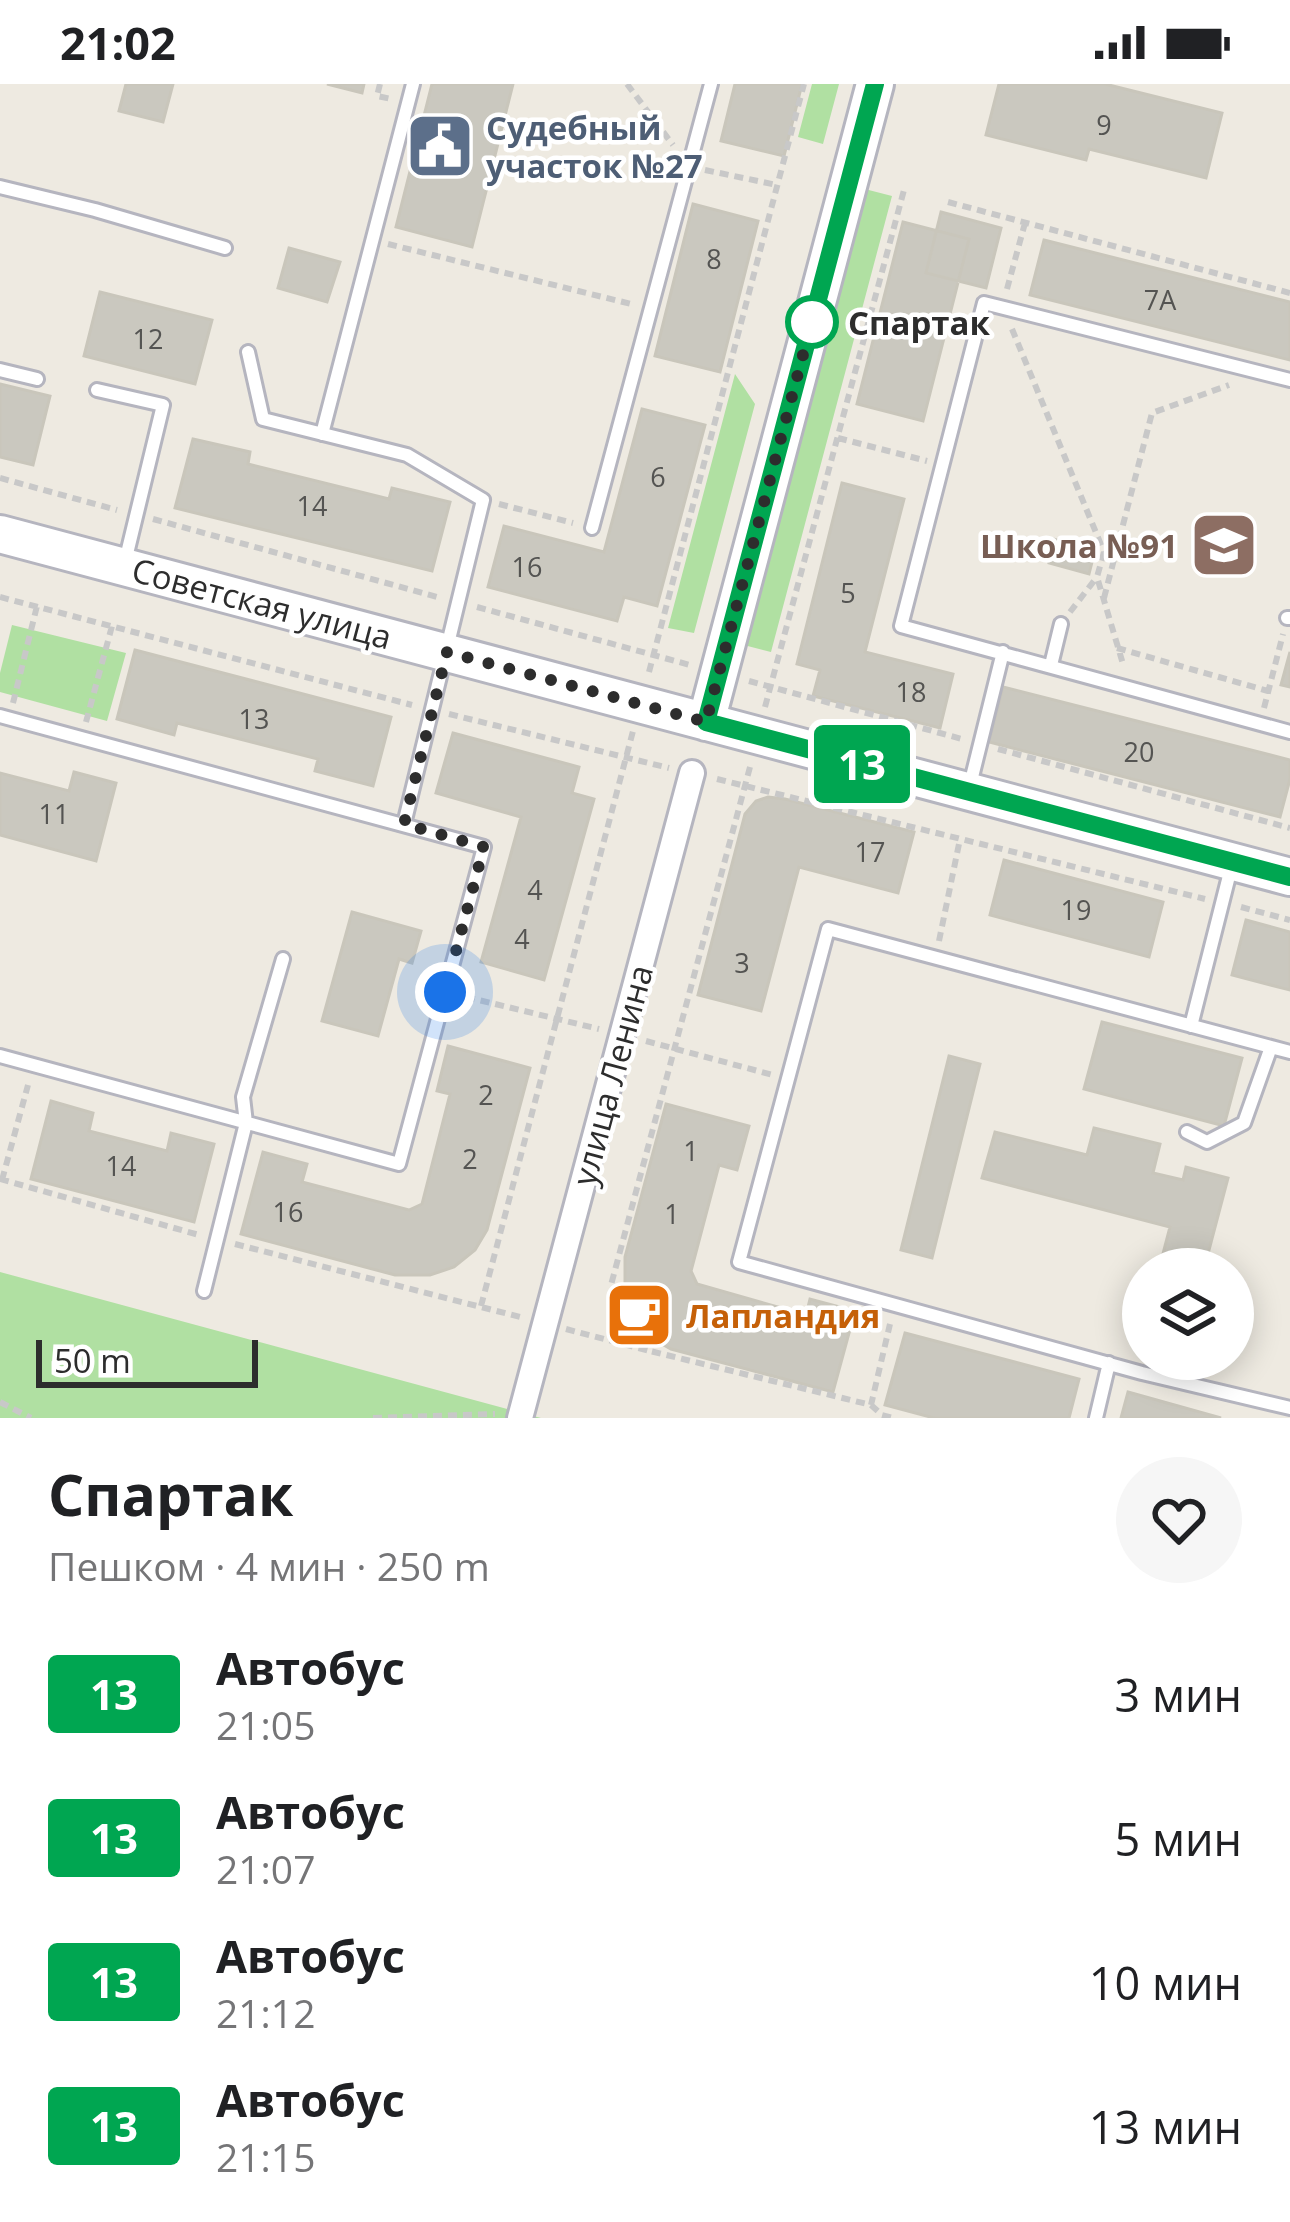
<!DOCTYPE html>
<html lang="ru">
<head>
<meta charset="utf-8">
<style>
  :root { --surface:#fff; --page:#f6f6f6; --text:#202124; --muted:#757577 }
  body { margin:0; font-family:"Open Sans",sans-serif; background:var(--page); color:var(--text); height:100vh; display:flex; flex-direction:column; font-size:45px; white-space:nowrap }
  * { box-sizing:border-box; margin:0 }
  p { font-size:39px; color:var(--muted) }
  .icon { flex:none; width:66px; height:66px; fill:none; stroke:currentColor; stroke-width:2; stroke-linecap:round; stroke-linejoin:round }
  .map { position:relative; height:1334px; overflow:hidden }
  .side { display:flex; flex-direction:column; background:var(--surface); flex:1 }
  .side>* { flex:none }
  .badge { padding:0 24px; border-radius:9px; font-size:42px; line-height:78px }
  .buttons { position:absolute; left:1122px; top:1164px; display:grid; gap:24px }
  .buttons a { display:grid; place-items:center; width:132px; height:132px; border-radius:50%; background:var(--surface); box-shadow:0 6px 30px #0003; font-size:60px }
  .scale { position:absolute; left:36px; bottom:30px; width:222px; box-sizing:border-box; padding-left:12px; border:6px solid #2d2d2d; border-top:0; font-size:33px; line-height:42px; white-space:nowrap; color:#2d2d2d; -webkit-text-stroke:9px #fff; paint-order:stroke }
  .you { position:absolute; width:60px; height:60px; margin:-30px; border:9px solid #fff; border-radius:50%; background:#1a73e8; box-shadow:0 0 0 18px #1a73e833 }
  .map>.badge { position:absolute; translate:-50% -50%; box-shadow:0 0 0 6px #fff }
  .round { display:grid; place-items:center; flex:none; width:126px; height:126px; border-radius:63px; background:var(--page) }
  .headline { display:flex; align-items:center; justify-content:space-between; height:204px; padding:0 48px }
  h1 { font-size:57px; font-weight:700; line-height:90px }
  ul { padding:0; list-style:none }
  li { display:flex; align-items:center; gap:36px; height:144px; padding:0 48px }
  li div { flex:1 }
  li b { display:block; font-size:45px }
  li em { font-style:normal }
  li .badge { min-width:132px; font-weight:700; text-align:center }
  .status { display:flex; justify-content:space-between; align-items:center; height:84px; padding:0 60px; background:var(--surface); direction:ltr }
  .status svg { height:33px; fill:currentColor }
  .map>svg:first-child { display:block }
  .green { fill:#b0e0a2 }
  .building { fill:#cac8bf; stroke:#c9c6bb; stroke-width:3 }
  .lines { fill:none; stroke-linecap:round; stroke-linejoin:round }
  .lane-casing { stroke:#b5b5bf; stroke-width:18 }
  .street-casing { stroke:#b5b5bf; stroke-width:30 }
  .secondary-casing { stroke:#b5b5bf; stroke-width:42 }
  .path { stroke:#c8c8c8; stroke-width:6; stroke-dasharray:9 6; stroke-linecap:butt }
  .lane { stroke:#fff; stroke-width:12 }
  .street { stroke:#fff; stroke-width:24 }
  .secondary { stroke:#fff; stroke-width:36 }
  .line-casing { stroke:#fff; stroke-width:27 }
  .line { stroke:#00a651; stroke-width:18 }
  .walk { stroke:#2d2d2d; stroke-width:12; stroke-dasharray:0 21.6 }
  .stop-dot { fill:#fff; stroke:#00a651; stroke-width:6 }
  .labels { text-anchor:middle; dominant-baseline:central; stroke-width:9; stroke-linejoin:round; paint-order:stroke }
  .number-label { font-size:27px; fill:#545452 }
  .service-label { font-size:33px; font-weight:bold; fill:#4e5e75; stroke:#fff; text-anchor:start }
  .stop-label { font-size:33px; font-weight:bold; fill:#2d2d2d; stroke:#fff; text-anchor:start }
  .education-label { font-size:33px; font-weight:bold; fill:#785e54; stroke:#fff; text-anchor:end }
  .street-label { font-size:33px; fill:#2d2d2d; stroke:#fff }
  .food-label { font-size:33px; font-weight:bold; fill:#c56008; stroke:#fff; text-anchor:start }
</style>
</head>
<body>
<div class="status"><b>21:02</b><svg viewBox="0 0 49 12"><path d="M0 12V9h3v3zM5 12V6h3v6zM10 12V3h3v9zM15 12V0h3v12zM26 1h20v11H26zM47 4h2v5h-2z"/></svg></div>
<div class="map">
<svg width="1290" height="1334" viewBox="0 0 1290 1334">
  <rect width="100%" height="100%" fill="#eeeae1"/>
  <path class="green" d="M 812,0 L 839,0 L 823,60 L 798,53 Z
    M 857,103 L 892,112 L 771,568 L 736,559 Z
    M 735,290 L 755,320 L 694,549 L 668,544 Z
    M 12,541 L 126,569 L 107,637 L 0,608 L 0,589 Z
    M 0,1188 L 522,1329 L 541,1334 L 0,1334 Z"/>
  <path class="building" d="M 126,0 L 173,0 L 163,38 L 119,27 Z
    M 327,0 L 364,0 L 362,9 Z
    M 432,0 L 513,0 L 472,163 L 396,143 Z
    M 735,0 L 802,0 L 784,72 L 721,57 Z
    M 999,0 L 1105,0 L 1222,29 L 1206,94 L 1089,65 L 1086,76 L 986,51 Z
    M 693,120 L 758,137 L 720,288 L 655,272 Z
    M 941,128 L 1001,144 L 986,204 L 926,189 Z
    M 903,138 L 969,155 L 923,337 L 857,320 Z
    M 1044,156 L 1290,218 L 1290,276 L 1030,211 Z
    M 289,164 L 340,178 L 327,218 L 278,204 Z
    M 100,208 L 212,236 L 195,300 L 84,272 Z
    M 0,300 L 50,312 L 33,381 L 0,373 Z
    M 642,325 L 705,341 L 657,522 L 624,513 L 617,537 L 488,503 L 504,442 L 604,468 Z
    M 193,355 L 250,368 L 248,380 L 389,415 L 392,404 L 450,418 L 432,487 L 175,424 Z
    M 842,399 L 904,415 L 865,568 L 953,590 L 940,644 L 813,612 L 820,586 L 797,580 Z
    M 1053,455 L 1095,466 L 1089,490 L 1049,479 Z
    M 135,566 L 391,633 L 373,702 L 315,687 L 318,675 L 177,639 L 174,651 L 117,635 Z
    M 1290,568 L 1290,603 L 1281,601 Z
    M 1003,603 L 1290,676 L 1290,695 L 1280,733 L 989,658 Z
    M 453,649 L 579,683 L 572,709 L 594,715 L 544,896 L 481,878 L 521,733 L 436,709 Z
    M 74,688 L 116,699 L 96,777 L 0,751 L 0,689 L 69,707 Z
    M 768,713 L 785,715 L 914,748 L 898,809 L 799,783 L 761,927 L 698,911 L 745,730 L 756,717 Z
    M 1004,776 L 1163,818 L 1149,873 L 990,831 Z
    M 352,828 L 421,847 L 412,879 L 399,875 L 378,952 L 322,937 Z
    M 1246,836 L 1290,848 L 1290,906 L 1232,891 Z
    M 1102,938 L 1242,974 L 1224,1042 L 1084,1005 Z
    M 448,962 L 530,984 L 487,1146 L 475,1166 L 454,1183 L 430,1191 L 395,1191 L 241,1150 L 263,1068 L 307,1080 L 302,1098 L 409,1126 L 422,1120 L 450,1010 L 437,1007 Z
    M 949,972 L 980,980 L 932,1174 L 901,1166 Z
    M 51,1017 L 93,1029 L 89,1047 L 167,1067 L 171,1049 L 214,1060 L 194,1138 L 31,1095 Z
    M 666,1020 L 749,1042 L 737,1086 L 719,1081 L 691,1187 L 697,1200 L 806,1231 L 810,1215 L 855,1227 L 833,1308 L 671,1265 L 650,1253 L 634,1232 L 625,1208 L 625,1173 Z
    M 1094,1044 L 1160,1060 L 1153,1089 L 1183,1096 L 1186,1083 L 1228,1094 L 1204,1185 L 1159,1185 L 1170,1143 L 982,1094 L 995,1048 L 1087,1071 Z
    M 905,1249 L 1079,1295 L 1069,1334 L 934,1334 L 885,1321 Z
    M 1128,1308 L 1221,1334 L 1121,1334 Z"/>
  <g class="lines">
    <defs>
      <path id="lane" d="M 0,103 L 95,126 L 225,164
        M 248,268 L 263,335 L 407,371 L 483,416 L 404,740
        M 0,286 L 37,295
        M 1290,296 L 984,219 L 901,542 L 1290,648
        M 97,306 L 163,321 L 124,482
        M 322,350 L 413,0
        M 592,444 L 711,0
        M 1287,534 L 1290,534
        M 1051,581 L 1061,540
        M 0,632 L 484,763 L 399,1080 L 0,972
        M 970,701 L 1003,568
        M 1191,942 L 1232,780
        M 1290,968 L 828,845 L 739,1178 L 1142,1289 L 1290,1324
        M 1187,1048 L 1207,1058 L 1244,1039 L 1271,963
        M 204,1207 L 246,1039 L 243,1013 L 283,875
        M 1096,1334 L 1109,1279"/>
      <path id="street" d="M 520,1334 L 692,689"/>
      <path id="secondary" d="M 0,450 L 1290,793
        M 706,638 L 875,0"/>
    </defs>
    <use href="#lane" class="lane-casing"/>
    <use href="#street" class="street-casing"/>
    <use href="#secondary" class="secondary-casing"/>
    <path class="path" d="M 380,0 L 377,12 L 391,15
      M 627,0 L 673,61
      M 705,86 L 777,101
      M 948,118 L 1290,209
      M 388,160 L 631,220
      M 1007,205 L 1025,139
      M 1012,245 L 1104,468 L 1115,471
      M 838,354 L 927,377
      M 0,394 L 117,426
      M 499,420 L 573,439
      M 153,435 L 441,514
      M 1104,468 L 1097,493 L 1123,580
      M 0,513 L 412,621
      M 1104,514 L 1152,329 L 1229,301
      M 477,523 L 690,581
      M 1070,528 L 1097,493
      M 1117,564 L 1268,607
      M 649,588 L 804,0
      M 749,597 L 962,655
      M 13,619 L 37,522
      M 765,623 L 904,106
      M 1264,624 L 1283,550
      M 449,630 L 669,684
      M 86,638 L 112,542
      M 998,665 L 1290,744
      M 750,683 L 611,1201 L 650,1267 L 871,1321 L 890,1240
      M 717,695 L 1205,815
      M 1241,823 L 1290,836
      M 939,857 L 960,755
      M 466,913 L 599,945
      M 646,957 L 773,991
      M 0,1095 L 199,1151
      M 2,1096 L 28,1001
      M 235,1160 L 524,1234
      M 481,1222 L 633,647
      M 566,1245 L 650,1267
      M 0,1318 L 31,1334
      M 871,1321 L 882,1331 L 893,1334
      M 373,1334 L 495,1330"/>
    <use href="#lane" class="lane"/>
    <use href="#street" class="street"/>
    <use href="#secondary" class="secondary"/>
  </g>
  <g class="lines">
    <defs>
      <path id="line" d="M 875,0 L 706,638 L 1290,793"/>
    </defs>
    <use href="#line" class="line-casing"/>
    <use href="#line" class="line"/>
    <path class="walk" d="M 445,908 L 484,763 L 404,740 L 447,568 L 706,638 L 814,229 L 812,238"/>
  </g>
  <defs>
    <symbol id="civic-square" viewBox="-11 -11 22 22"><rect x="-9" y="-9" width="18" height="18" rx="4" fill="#5c6f8a" stroke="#fff"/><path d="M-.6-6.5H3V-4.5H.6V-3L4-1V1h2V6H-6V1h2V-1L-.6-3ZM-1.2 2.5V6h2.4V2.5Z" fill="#fff"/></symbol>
    <symbol id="school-square" viewBox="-11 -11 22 22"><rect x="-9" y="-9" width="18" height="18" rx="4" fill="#8d6e63" stroke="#fff"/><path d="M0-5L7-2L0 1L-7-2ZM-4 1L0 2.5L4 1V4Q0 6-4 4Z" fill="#fff"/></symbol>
    <symbol id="cafe-square" viewBox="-11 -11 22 22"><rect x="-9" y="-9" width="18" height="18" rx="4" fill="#e8710a" stroke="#fff"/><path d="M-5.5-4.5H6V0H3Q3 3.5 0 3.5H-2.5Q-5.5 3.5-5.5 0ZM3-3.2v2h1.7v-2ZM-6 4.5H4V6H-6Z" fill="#fff"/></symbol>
  </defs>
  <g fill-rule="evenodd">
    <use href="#civic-square" x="402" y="24" width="76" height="76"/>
    <use href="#school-square" x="1186" y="423" width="76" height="76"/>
    <use href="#cafe-square" x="601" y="1193" width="76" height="76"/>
  </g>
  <circle class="stop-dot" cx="812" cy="238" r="24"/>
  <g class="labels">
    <g class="number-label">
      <text x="1104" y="40">9</text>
      <text x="714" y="174">8</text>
      <text x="1160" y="215">7А</text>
      <text x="148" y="254">12</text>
      <text x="658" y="392">6</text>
      <text x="312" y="421">14</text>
      <text x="527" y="482">16</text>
      <text x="848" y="508">5</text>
      <text x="911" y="607">18</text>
      <text x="254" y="634">13</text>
      <text x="1139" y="667">20</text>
      <text x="54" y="729">11</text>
      <text x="870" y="767">17</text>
      <text x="535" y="805">4</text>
      <text x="1076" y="825">19</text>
      <text x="522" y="854">4</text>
      <text x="742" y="878">3</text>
      <text x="486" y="1010">2</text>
      <text x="691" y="1066">1</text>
      <text x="470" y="1074">2</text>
      <text x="121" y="1081">14</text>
      <text x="288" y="1127">16</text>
      <text x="672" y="1129">1</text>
    </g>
    <g class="service-label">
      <text x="486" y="43">Судебный<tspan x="486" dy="38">участок №27</tspan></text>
    </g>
    <g class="stop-label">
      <text x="848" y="238">Спартак</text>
    </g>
    <g class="education-label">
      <text x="1178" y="461">Школа №91</text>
    </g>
    <g class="street-label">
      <text transform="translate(262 519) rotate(15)">Советская улица</text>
      <text transform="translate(612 991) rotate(-75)">улица Ленина</text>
    </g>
    <g class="food-label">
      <text x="686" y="1231">Лапландия</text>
    </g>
  </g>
</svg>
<div class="buttons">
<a><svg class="icon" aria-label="layers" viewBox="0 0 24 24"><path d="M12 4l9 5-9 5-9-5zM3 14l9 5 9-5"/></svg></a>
</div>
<div class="scale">50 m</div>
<div class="you" style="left:445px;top:908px"></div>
<b class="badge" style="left:862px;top:680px;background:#00a651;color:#fff">13</b>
</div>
<section class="side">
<div class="headline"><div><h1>Спартак</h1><p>Пешком · 4 мин · 250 m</p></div><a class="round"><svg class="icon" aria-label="heart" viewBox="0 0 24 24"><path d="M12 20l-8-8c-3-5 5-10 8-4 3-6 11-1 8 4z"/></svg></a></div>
<ul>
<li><span class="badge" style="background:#00a651;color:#fff">13</span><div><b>Автобус</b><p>21:05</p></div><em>3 мин</em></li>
<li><span class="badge" style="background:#00a651;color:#fff">13</span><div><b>Автобус</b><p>21:07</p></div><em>5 мин</em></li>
<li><span class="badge" style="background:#00a651;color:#fff">13</span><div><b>Автобус</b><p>21:12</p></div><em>10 мин</em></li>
<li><span class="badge" style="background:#00a651;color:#fff">13</span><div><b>Автобус</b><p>21:15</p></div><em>13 мин</em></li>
</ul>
</section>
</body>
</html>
